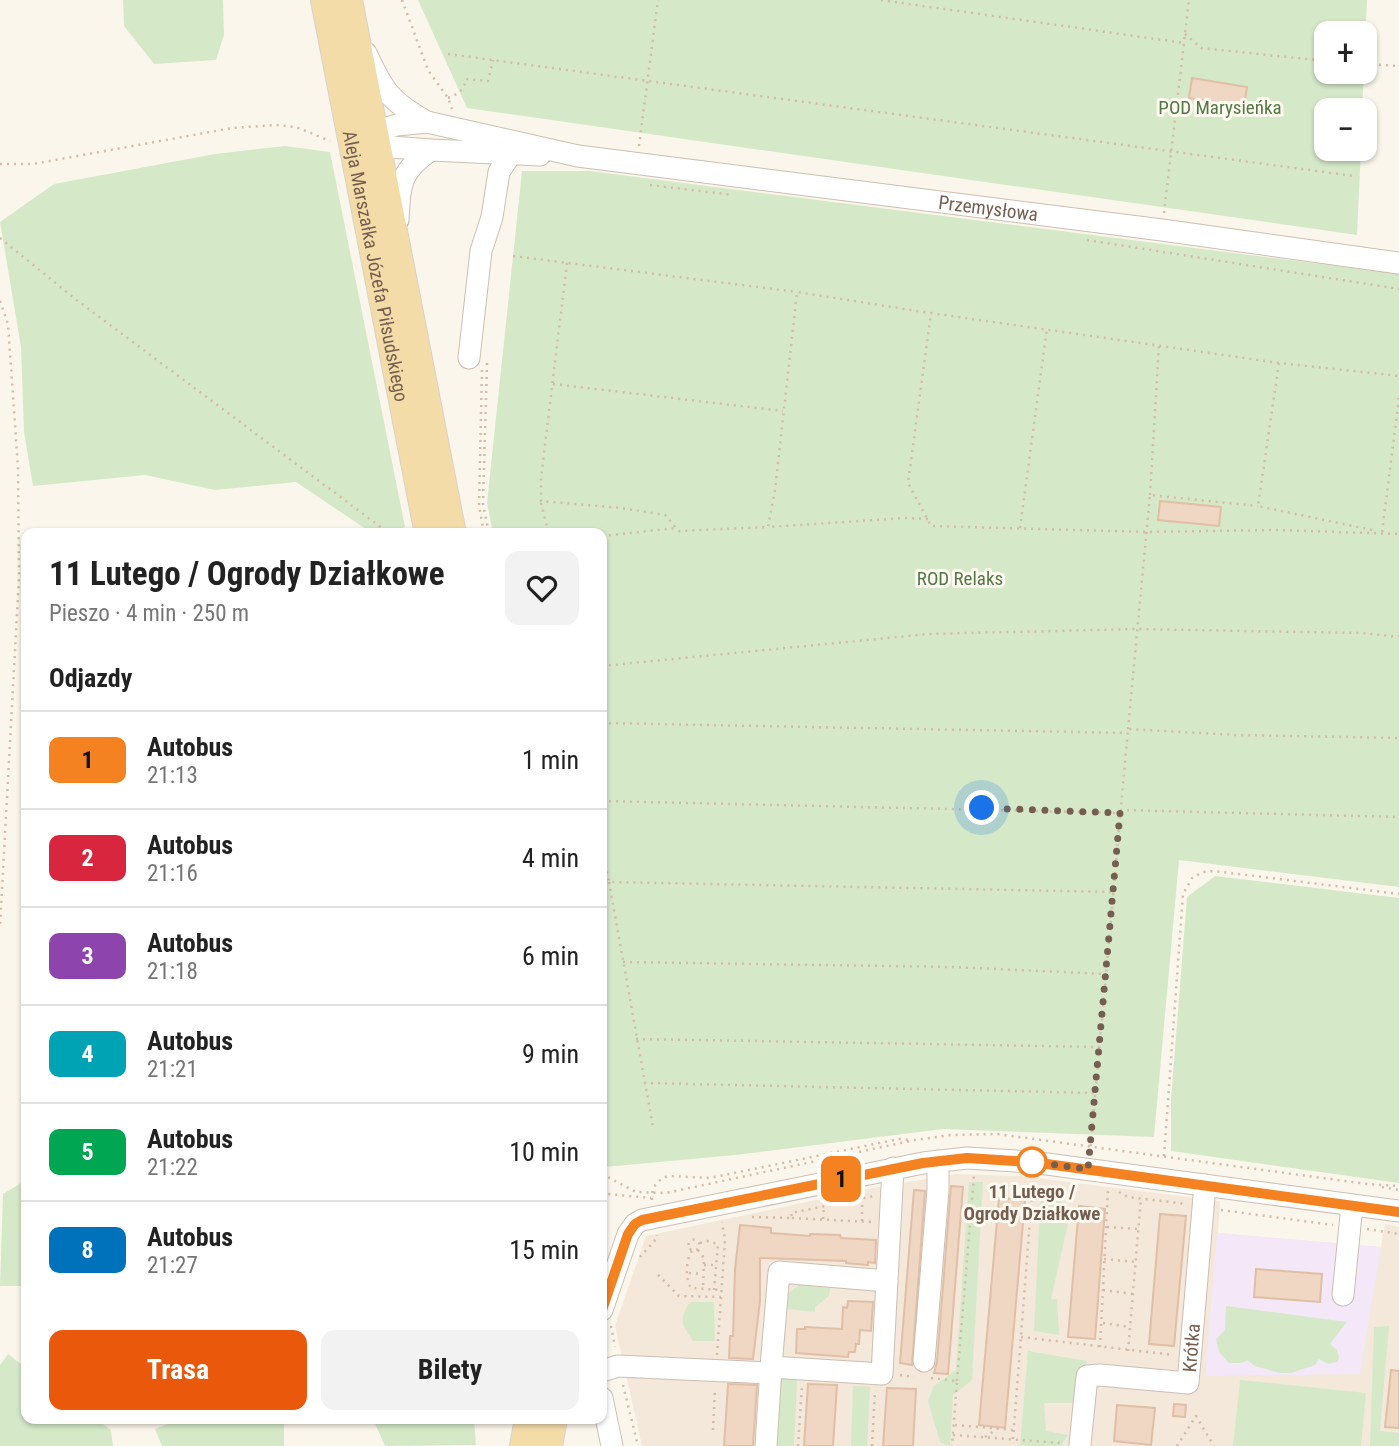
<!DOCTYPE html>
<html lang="pl">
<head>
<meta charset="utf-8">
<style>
  :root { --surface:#fff; --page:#f2f2f2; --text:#222; --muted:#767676; --line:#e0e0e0; --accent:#ea580c }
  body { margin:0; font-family:"Roboto Condensed",sans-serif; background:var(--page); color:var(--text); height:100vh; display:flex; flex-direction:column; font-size:26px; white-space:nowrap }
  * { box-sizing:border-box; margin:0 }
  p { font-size:23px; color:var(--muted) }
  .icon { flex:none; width:38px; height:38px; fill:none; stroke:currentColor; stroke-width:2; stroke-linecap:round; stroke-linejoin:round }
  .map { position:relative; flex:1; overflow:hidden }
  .side { position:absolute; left:21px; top:528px; width:586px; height:896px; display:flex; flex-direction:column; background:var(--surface); border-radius:14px; box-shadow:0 2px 5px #0004 }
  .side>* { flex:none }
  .badge { padding:0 14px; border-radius:10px; font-size:24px; line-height:46px }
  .tools { position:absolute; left:1314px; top:21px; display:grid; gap:14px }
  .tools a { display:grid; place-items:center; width:63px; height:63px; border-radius:14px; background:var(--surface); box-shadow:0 2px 5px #0004; font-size:35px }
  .you { position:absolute; width:35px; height:35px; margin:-18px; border:5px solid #fff; border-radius:50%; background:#1a73e8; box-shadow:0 0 0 10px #1a73e833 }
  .map>.badge { position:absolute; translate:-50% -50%; box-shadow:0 0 0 4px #fff }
  h2 { padding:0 28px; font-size:26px; line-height:63px }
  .round { display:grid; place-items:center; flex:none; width:74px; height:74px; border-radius:14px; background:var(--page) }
  .summary { display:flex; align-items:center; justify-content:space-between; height:119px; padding:0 28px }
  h1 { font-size:33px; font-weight:700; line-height:52px }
  .button { display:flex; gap:14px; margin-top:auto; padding:14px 28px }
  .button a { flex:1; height:80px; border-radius:14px; background:var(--accent); color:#fff; font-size:28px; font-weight:700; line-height:80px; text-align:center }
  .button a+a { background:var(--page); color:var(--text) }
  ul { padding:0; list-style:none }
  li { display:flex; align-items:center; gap:21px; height:98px; padding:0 28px; border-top:2px solid var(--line) }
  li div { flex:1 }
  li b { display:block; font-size:26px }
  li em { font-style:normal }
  li .badge { min-width:77px; font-weight:700; text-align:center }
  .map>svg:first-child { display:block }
  .residential { fill:#f3e8da }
  .education { fill:#f3e7f8 }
  .green { fill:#d5e9c9 }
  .building { fill:#efd7c4; stroke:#e0bfa6; stroke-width:2 }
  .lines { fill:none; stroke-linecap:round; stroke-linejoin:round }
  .minor-casing { stroke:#cdbeb1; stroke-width:23 }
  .major-casing { stroke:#d8d2ce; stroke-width:28 }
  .path { stroke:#d4bba7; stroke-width:2.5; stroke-dasharray:2 5; stroke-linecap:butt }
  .minor { stroke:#fff; stroke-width:21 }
  .major { stroke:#f4dca9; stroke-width:26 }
  .line-casing { stroke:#fff; stroke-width:16 }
  .line { stroke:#f58220; stroke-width:10 }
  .walk { stroke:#755e4f; stroke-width:7; stroke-dasharray:0 12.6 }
  .stop-dot { fill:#fff; stroke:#f58220; stroke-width:3.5 }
  .labels { text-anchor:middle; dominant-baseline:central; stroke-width:6; stroke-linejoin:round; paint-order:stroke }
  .park-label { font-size:19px; fill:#547948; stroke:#fefaf1 }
  .street-label { font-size:19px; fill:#755e4f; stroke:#fefaf1 }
  .stop-label { font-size:19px; font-weight:bold; fill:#755e4f; stroke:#fefaf1 }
</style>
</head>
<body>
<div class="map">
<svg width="1399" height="1446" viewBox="0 0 1399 1446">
  <rect width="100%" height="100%" fill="#fbf6eb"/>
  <path class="residential" d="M 956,1174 L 1021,1176 L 1220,1201 L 1218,1233 L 1381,1247 L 1385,1224 L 1399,1227 L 1399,1446 L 642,1446 L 615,1326 L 646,1236 L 868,1189 Z"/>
  <path class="education" d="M 1217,1233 L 1381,1247 L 1360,1374 L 1205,1376 Z"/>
  <path class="green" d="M 123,0 L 223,0 L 224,35 L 216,60 L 154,64 L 124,26 Z
    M 418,0 L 1367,0 L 1365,47 L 1365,33 L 1326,33 L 1326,72 L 1364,72 L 1362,110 L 1326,110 L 1326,149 L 1361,149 L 1357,235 L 467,108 Z
    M 285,146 L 330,152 L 405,527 L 388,534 L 373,534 L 296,482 L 215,490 L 145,475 L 33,486 L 24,432 L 21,347 L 0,222 L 54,184 L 215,154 Z
    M 522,171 L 590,171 L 1399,274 L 1399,887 L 1179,860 L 1154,1137 L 943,1129 L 735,1155 L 605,1167 L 602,1148 L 602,534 L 493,534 L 487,503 Z
    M 1215,876 L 1399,898 L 1399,1183 L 1171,1151 L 1171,1099 L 1187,897 Z
    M 26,1180 L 26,1286 L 0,1286 L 3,1194 Z
    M 969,1182 L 983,1182 L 972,1380 L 953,1395 L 950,1446 L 940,1442 L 928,1401 L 934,1386 L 956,1370 Z
    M 1041,1186 L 1056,1190 L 1069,1219 L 1051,1299 L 1057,1299 L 1059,1335 L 1034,1331 Z
    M 799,1285 L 830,1288 L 829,1296 L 815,1307 L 815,1312 L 786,1309 L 787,1294 Z
    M 690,1302 L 714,1302 L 715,1341 L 693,1341 C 682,1324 678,1321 690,1302 Z
    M 1226,1306 L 1347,1322 L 1330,1344 L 1337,1350 L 1339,1358 L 1337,1362 L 1328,1364 L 1319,1359 L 1315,1365 L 1291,1373 L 1280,1373 L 1255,1366 L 1247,1360 L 1242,1363 L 1229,1363 L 1219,1352 L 1216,1339 L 1225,1330 Z
    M 1389,1326 L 1380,1431 L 1399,1433 L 1399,1446 L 1370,1446 L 1374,1327 Z
    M 1028,1351 L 1087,1361 L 1077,1403 L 1044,1403 L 1046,1431 L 1068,1435 L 1061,1446 L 1020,1446 Z
    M 8,1354 L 26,1368 L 26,1419 L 96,1419 L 111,1430 L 113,1446 L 0,1446 L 0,1365 Z
    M 786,1378 L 797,1380 L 794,1446 L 772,1446 L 777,1380 Z
    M 1240,1380 L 1366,1393 L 1361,1446 L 1233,1446 Z
    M 853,1386 L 870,1387 L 867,1446 L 851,1446 Z
    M 180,1419 L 284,1419 L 284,1446 L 162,1446 L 155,1429 Z
    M 373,1419 L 474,1419 L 476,1445 L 385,1446 Z"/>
  <path class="building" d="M 1192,78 L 1247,87 L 1244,106 L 1189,98 Z
    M 1160,501 L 1221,507 L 1219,526 L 1158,520 Z
    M 951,1186 L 963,1187 L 948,1374 L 934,1373 L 937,1362 Z
    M 914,1190 L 925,1191 L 912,1365 L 900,1363 Z
    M 999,1198 L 1025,1200 L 1005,1428 L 979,1425 Z
    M 1079,1206 L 1105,1209 L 1095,1339 L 1068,1337 Z
    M 1160,1214 L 1186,1216 L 1174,1346 L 1149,1344 Z
    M 740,1225 L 771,1228 L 771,1233 L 810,1236 L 810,1234 L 840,1235 L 841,1238 L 876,1240 L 875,1263 L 868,1262 L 868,1265 L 846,1263 L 846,1261 L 760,1258 L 760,1301 L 753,1359 L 729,1358 L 730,1336 L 733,1336 L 735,1269 Z
    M 1256,1269 L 1322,1274 L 1320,1302 L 1254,1297 Z
    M 848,1301 L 873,1302 L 871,1331 L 860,1330 L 859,1344 L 856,1344 L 855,1352 L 849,1352 L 848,1357 L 796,1353 L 797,1329 L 805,1329 L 805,1327 L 842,1329 L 843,1307 L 847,1308 Z
    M 1391,1370 L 1399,1371 L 1399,1428 L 1385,1427 Z
    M 728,1384 L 757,1385 L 753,1446 L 724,1446 Z
    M 808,1384 L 837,1385 L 833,1446 L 804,1446 Z
    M 887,1388 L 916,1389 L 913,1446 L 883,1446 Z
    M 1174,1404 L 1186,1405 L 1185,1417 L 1173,1416 Z
    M 1117,1405 L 1155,1408 L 1151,1445 L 1114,1441 Z"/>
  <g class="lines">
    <defs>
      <g id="minor">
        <path d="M 366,53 C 383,90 390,102 427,122"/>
        <path id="s1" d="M 360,136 L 397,125 L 427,122 L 578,156 L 1162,230 L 1399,263"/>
        <path d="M 363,142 L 378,146 L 431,150 L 540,155"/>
        <path d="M 398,220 C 400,184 400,171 431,150"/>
        <path d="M 469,358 L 481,251 L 492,217 L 499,172 L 510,155 L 513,143"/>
        <path d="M 1343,1295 L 1352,1205"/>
        <path d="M 602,1310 L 628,1234 L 635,1224 L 642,1220 L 923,1163 L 967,1158 L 1032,1162 L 1399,1211"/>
        <path d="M 924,1361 L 938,1190 L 938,1161"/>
        <path d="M 771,1367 L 779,1272 L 887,1281"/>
        <path d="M 602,1371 L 618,1366 L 771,1373"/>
        <path d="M 602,1398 L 612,1446"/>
        <path id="s2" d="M 1080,1444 L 1087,1376 L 1100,1375 L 1188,1383 L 1205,1185"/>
        <path d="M 766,1446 L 771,1367 L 882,1374 L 893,1168"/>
      </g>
      <g id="major">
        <path id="s3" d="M 324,0 L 428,534"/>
        <path d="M 349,0 L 453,534"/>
        <path d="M 523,1446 L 528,1419"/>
        <path d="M 549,1446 L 554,1419"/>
      </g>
    </defs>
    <use href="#minor" class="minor-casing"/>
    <use href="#major" class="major-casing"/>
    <path class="path" d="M 402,0 L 428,70 L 448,98 L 452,109
      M 881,0 L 1184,43
      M 1185,34 L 1201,48 L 1326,61
      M 448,54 L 1354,176
      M 1365,64 L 1399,66
      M 448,98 C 459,93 464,91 466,79 L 488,81 L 493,60
      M 639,146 L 658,0
      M 0,164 L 33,164 L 232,128 L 276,125 L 296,127 L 330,141
      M 650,185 L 733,195
      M 1164,213 L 1189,0
      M 0,238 L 74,298 L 390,534
      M 1087,240 L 1399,289
      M 513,256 L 797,292
      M 567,263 L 541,478 L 541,501 L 621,508 L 665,515 L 679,531 L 768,527
      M 0,301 L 8,324 L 18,468 L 19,577 L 0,926
      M 487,363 L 483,504 L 489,534
      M 1279,363 L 931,313 L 908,483 L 931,526 L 1148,532 L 1275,530 L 1399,534
      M 482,370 L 479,505 L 484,534
      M 553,384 L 783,411
      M 1150,495 L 1159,345
      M 541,503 L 549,534
      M 928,519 L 905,518 L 768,527 L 775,490 L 797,292 L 930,313
      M 1020,528 L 1047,328
      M 1372,530 L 1258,506 L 1279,363 L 1399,376
      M 1382,532 L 1399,398
      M 602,536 L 677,528
      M 602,666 L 928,634 L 1136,629 L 1362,633 L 1399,637
      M 602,723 L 1127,733
      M 1128,729 L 1150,495 L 1258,506
      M 602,801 L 1120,813
      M 1120,810 L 1399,817
      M 602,844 L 609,882 L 1112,892
      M 609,882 L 653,1127
      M 623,962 L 952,967 L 1106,974
      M 636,1039 L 1099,1047
      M 644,1083 L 1095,1093
      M 1090,1153 L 1128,729 L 1236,735 L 1399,738
      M 1164,1156 L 1183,894 L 1192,878 L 1203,872 L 1214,871 L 1399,894
      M 602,1174 L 636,1192 L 666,1193 L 915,1140 L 950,1135 L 997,1134 L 1367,1184 L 1399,1186
      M 1382,1187 L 1399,1190
      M 602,1191 L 608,1194 L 651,1198
      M 1119,1192 L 1128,1197 L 1187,1204
      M 652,1200 C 651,1188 657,1180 668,1176 L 710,1178 L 899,1139 L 912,1140
      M 1221,1210 L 1333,1225
      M 752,1217 L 792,1218 L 791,1213 L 874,1196
      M 792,1218 L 872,1222
      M 823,1219 L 824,1206
      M 862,1221 L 862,1200
      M 1107,1227 L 1139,1229
      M 1367,1229 L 1399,1234
      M688.5 1245a5.5 5.5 0 1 1 11 0a5.5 5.5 0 1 1-11 0Z
      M 700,1243 L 707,1241 L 718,1244 L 714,1290
      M 698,1250 L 704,1258 L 703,1289
      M 692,1251 C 686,1259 685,1279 691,1288 L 721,1290
      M 640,1257 L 657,1238 L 657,1235
      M 1104,1259 L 1136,1262
      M 704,1265 L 718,1265
      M 689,1273 L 703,1274
      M 658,1275 L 679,1296 L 721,1297
      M 1103,1290 L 1133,1294
      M 1103,1323 L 1130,1327
      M 611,1326 L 615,1347
      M 1021,1337 L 1174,1355
      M 1100,1347 L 1108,1189
      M 1128,1351 L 1141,1198
      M 717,1355 L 725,1240 L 722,1222
      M 900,1375 L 914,1377
      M 931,1378 L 957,1381 L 952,1446
      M 957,1381 L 974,1175
      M 623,1385 L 638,1446
      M 955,1425 L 1014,1430
      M 713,1430 L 715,1389
      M 953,1435 L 1061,1443
      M 985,1437 L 997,1429
      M 1013,1439 L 1033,1181
      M 798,1446 L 802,1386
      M 872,1446 L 875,1390
      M 1177,1446 L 1196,1416 L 1214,1446"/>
    <use href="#minor" class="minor"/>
    <use href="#major" class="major"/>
  </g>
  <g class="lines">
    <defs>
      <path id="line" d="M 602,1310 L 628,1234 L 635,1224 L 642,1220 L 923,1163 L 967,1158 L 1032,1162 L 1399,1212"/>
    </defs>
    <use href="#line" class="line-casing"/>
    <use href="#line" class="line"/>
    <path class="walk" d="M 982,808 L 1120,813 L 1088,1169 L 1032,1162"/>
  </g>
  <circle class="stop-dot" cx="1032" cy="1162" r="14"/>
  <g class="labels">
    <g class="park-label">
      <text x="1220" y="107">POD Marysieńka</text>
      <text x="960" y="578">ROD Relaks</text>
    </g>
    <g class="street-label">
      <text stroke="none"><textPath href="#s1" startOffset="637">Przemysłowa</textPath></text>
      <text stroke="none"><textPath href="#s3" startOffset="271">Aleja Marszałka Józefa Piłsudskiego</textPath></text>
      <text stroke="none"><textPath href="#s2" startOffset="205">Krótka</textPath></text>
    </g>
    <g class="stop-label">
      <text x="1032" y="1191">11 Lutego /<tspan x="1032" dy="22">Ogrody Działkowe</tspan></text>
    </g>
  </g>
</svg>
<div class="tools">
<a>+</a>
<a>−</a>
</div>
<div class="you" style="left:982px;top:808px"></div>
<b class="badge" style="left:841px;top:1179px;background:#f58220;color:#111">1</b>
<section class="side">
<div class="summary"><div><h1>11 Lutego / Ogrody Działkowe</h1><p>Pieszo · 4 min · 250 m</p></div><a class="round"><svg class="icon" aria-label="heart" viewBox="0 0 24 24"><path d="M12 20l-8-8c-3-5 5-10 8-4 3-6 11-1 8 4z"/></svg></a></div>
<h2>Odjazdy</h2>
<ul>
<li><span class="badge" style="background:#f58220;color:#111">1</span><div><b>Autobus</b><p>21:13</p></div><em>1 min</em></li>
<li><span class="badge" style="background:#d7263d;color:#fff">2</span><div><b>Autobus</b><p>21:16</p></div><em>4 min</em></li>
<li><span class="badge" style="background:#8e44ad;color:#fff">3</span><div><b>Autobus</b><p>21:18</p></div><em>6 min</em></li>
<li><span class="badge" style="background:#00a3b4;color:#fff">4</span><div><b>Autobus</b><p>21:21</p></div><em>9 min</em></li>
<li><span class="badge" style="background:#00a651;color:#fff">5</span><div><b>Autobus</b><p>21:22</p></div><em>10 min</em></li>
<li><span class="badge" style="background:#0072bc;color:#fff">8</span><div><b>Autobus</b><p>21:27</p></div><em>15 min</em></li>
</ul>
<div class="button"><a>Trasa</a><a>Bilety</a></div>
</section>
</div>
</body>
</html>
